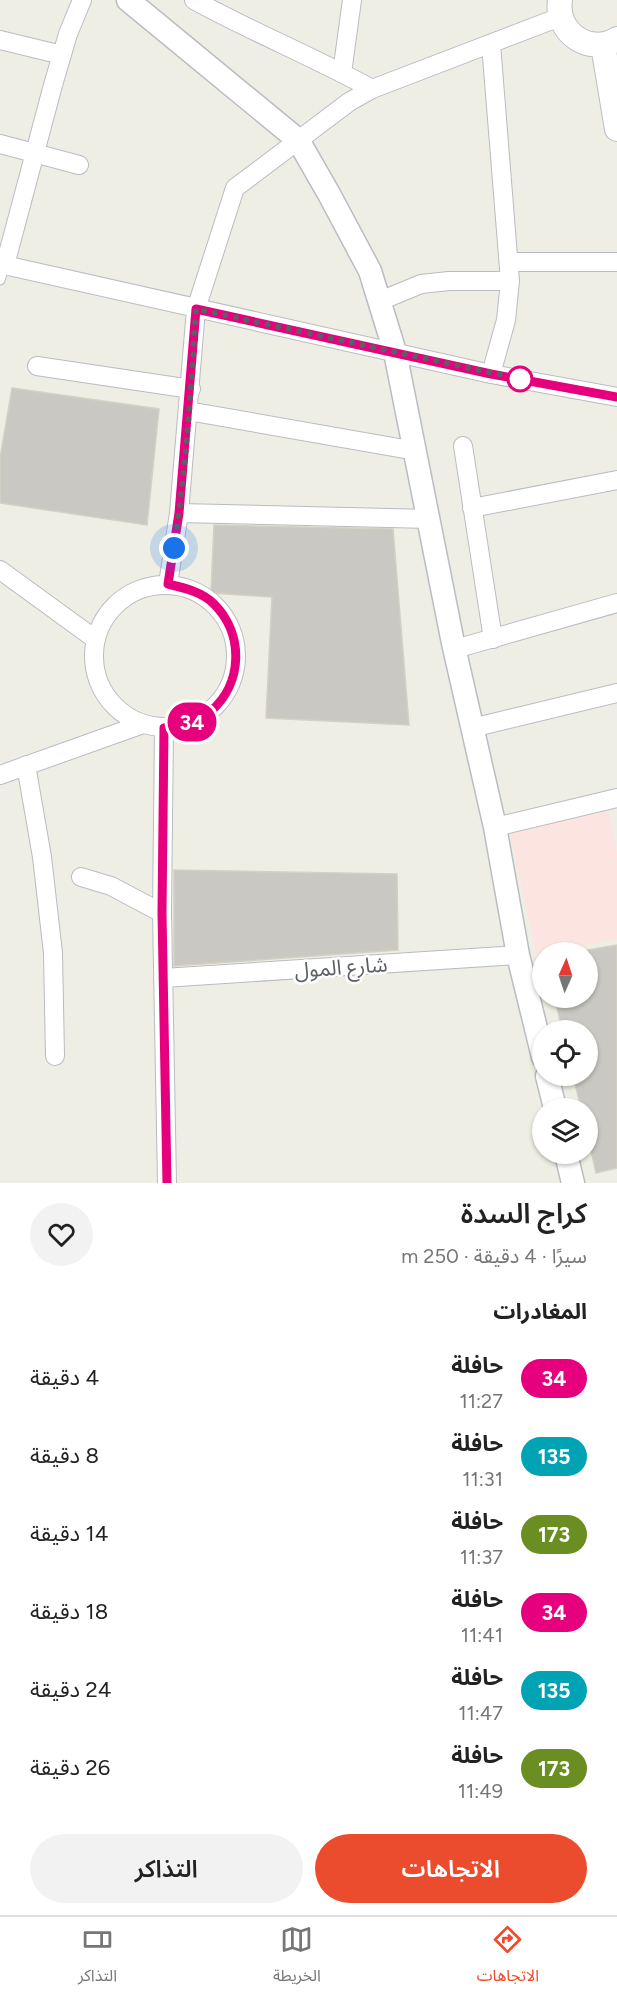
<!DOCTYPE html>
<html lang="ar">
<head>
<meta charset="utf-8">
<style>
  :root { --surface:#fff; --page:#f2f2f2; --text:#222; --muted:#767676; --line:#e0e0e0; --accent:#ec4c2e }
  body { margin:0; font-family:Figtree,"Noto Sans Arabic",sans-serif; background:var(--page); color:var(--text); direction:rtl; height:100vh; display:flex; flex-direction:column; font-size:22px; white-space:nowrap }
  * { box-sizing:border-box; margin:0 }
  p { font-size:20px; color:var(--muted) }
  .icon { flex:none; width:33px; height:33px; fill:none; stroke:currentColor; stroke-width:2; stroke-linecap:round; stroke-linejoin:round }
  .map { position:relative; height:1183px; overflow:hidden; direction:ltr }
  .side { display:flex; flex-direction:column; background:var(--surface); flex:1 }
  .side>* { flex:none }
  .badge { padding:0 12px; border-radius:20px; font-size:21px; line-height:39px }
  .needle { width:39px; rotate:3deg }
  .fabs { position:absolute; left:532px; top:942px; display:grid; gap:12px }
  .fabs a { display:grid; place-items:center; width:66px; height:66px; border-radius:50%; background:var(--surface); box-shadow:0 2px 4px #0004; font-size:30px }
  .you { position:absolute; width:30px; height:30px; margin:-15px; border:4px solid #fff; border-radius:50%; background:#1a73e8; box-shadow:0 0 0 9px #1a73e833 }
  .map>.badge { position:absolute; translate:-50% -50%; box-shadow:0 0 0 3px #fff }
  h2 { padding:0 30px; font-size:22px; line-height:54px }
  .round { display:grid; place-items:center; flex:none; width:63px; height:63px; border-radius:32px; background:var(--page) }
  .headline { display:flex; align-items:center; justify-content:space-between; height:102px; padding:0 30px }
  h1 { font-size:28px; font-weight:600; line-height:45px }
  .button { display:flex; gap:12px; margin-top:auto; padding:12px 30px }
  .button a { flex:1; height:69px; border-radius:36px; background:var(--accent); color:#fff; font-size:24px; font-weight:600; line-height:69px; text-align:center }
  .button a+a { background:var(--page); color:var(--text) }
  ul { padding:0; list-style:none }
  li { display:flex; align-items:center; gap:18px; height:78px; padding:0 30px }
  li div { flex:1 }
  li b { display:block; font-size:22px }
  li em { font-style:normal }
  li .badge { min-width:66px; font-weight:700; text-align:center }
  .tab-bar { display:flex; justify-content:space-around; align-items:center; height:84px; border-top:2px solid var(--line); background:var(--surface); font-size:16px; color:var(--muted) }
  .tab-bar a { display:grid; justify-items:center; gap:3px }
  .tab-bar .active { color:var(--accent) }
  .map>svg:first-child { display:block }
  .medical { fill:#fce5e1 }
  .building { fill:#cac8c2; stroke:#d4d0c3; stroke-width:1.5 }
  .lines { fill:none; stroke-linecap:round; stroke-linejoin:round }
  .service-casing { stroke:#b9bcc1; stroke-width:11 }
  .minor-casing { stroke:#b9bcc1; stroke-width:20 }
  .tertiary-casing { stroke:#b9bcc1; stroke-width:25 }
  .secondary-casing { stroke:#babdc3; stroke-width:26 }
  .service { stroke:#fff; stroke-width:9 }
  .minor { stroke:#fff; stroke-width:18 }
  .tertiary { stroke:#fff; stroke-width:22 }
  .secondary { stroke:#fff; stroke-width:24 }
  .line-casing { stroke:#fff; stroke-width:14 }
  .line { stroke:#e6007e; stroke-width:9 }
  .walk { stroke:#5c6065; stroke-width:6; stroke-dasharray:0 10.8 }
  .stop-dot { fill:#fff; stroke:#e6007e; stroke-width:3 }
  .labels { text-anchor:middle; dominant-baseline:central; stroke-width:5; stroke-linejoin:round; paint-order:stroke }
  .street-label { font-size:21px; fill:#5c6065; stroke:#fff }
</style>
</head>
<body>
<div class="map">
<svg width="617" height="1183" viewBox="0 0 617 1183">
  <rect width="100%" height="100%" fill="#efeee4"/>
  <path class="medical" d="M 608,810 L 617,852 L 617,939 L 555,952 L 543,952 L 543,955 L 537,956 L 509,831 Z"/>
  <path class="building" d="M 12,388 L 159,409 L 147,525 L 0,503 L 0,458 Z
    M 214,525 L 393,529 L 409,725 L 266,718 L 272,597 L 211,593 Z
    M 174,870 L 397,874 L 398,950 L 174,966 Z
    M 617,945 L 617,1168 L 596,1173 L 588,1138 L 588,1108 L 581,1108 L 573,1076 L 588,1076 L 588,1030 L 562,1030 L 555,998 L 588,998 L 588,950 Z"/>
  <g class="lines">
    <defs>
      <path id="service" d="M 0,280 L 5,265"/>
      <path id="minor" d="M 194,0 C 252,32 314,57 372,89
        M 0,40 L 62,55
        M 491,44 L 510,281 L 506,320 L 491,374
        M 342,73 L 352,0
        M 0,144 L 79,165
        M 510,262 L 617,262
        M 0,264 L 491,374 L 617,397
        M 5,265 L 53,85 L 68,34 L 82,0
        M 380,301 L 421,284 L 449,281 L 510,281
        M 37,366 L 191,389
        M 188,411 L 416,451
        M 463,446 L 493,639
        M 472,508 L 617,480
        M 179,513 L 430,519
        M 0,570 L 95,639
        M 168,584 L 179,513 L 196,309 L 235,188 L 349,102 L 372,89 L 560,17
        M94 656a71 71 0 1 1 142 0a71 71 0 1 1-142 0Z
        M 455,649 L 617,603
        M 164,728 L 162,913 L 167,1183
        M 472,728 L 617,693
        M 26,765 L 42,857 L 53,953 L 55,1056
        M 0,775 L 143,724
        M 495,827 L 617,798
        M 81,877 L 111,886 L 162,913
        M 163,978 L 518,955"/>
      <path id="tertiary" d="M 128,0 L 298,140 L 329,194 L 370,271 L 395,352 L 453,643 L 495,827 L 518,955 L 543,1057
        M 547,1076 L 555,1108
        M 566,1154 L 573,1183"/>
      <path id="secondary" d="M 560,0 C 555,32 589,56 617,39
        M 603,45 L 617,129"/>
    </defs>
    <use href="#service" class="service-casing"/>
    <use href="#minor" class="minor-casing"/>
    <use href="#tertiary" class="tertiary-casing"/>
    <use href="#secondary" class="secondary-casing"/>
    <use href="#service" class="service"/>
    <use href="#minor" class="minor"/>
    <use href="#tertiary" class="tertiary"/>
    <use href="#secondary" class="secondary"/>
  </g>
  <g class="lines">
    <defs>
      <path id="line" d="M 167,1183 L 162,913 L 164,728 C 180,725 198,722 211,711 C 243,683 244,634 214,604 C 202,592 185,588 168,584 L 179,513 L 196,309 L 491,374 L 617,397"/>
    </defs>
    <use href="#line" class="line-casing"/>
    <use href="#line" class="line"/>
    <path class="walk" d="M 174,548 C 186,469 191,389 196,309 L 520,379"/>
  </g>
  <circle class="stop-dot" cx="520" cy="379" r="12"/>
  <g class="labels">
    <g class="street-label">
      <text transform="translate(341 967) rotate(-4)">شارع المول</text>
    </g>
  </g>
</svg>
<div class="fabs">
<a><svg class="needle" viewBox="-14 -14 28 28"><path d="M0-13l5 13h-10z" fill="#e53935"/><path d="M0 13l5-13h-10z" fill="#767676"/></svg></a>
<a><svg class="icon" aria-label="locate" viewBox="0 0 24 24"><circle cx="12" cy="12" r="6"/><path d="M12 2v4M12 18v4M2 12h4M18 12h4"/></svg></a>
<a><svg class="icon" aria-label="layers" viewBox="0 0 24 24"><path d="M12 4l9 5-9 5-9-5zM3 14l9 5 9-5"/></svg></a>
</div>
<div class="you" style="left:174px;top:548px"></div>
<b class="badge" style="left:192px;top:722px;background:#e6007e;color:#fff">34</b>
</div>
<section class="side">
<div class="headline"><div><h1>كراج السدة</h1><p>سيرًا · 4 دقيقة · 250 m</p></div><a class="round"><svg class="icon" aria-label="heart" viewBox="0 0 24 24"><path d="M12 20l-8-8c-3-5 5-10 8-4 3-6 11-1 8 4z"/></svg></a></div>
<h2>المغادرات</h2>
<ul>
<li><span class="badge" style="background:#e6007e;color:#fff">34</span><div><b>حافلة</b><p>11:27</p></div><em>4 دقيقة</em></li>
<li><span class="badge" style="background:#00a3b4;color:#fff">135</span><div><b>حافلة</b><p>11:31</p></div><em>8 دقيقة</em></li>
<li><span class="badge" style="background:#6b8e23;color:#fff">173</span><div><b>حافلة</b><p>11:37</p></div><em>14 دقيقة</em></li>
<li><span class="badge" style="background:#e6007e;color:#fff">34</span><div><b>حافلة</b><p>11:41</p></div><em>18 دقيقة</em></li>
<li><span class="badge" style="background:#00a3b4;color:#fff">135</span><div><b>حافلة</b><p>11:47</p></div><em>24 دقيقة</em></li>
<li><span class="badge" style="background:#6b8e23;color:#fff">173</span><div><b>حافلة</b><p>11:49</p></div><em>26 دقيقة</em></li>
</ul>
<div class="button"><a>الاتجاهات</a><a>التذاكر</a></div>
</section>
<nav class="tab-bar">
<a class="active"><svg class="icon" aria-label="directions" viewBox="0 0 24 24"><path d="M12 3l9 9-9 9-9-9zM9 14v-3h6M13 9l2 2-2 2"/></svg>الاتجاهات</a>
<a><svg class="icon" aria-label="map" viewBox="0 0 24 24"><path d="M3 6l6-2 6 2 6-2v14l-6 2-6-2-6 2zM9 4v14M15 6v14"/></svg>الخريطة</a>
<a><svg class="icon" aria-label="tickets" viewBox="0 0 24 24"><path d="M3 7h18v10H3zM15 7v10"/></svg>التذاكر</a>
</nav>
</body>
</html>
